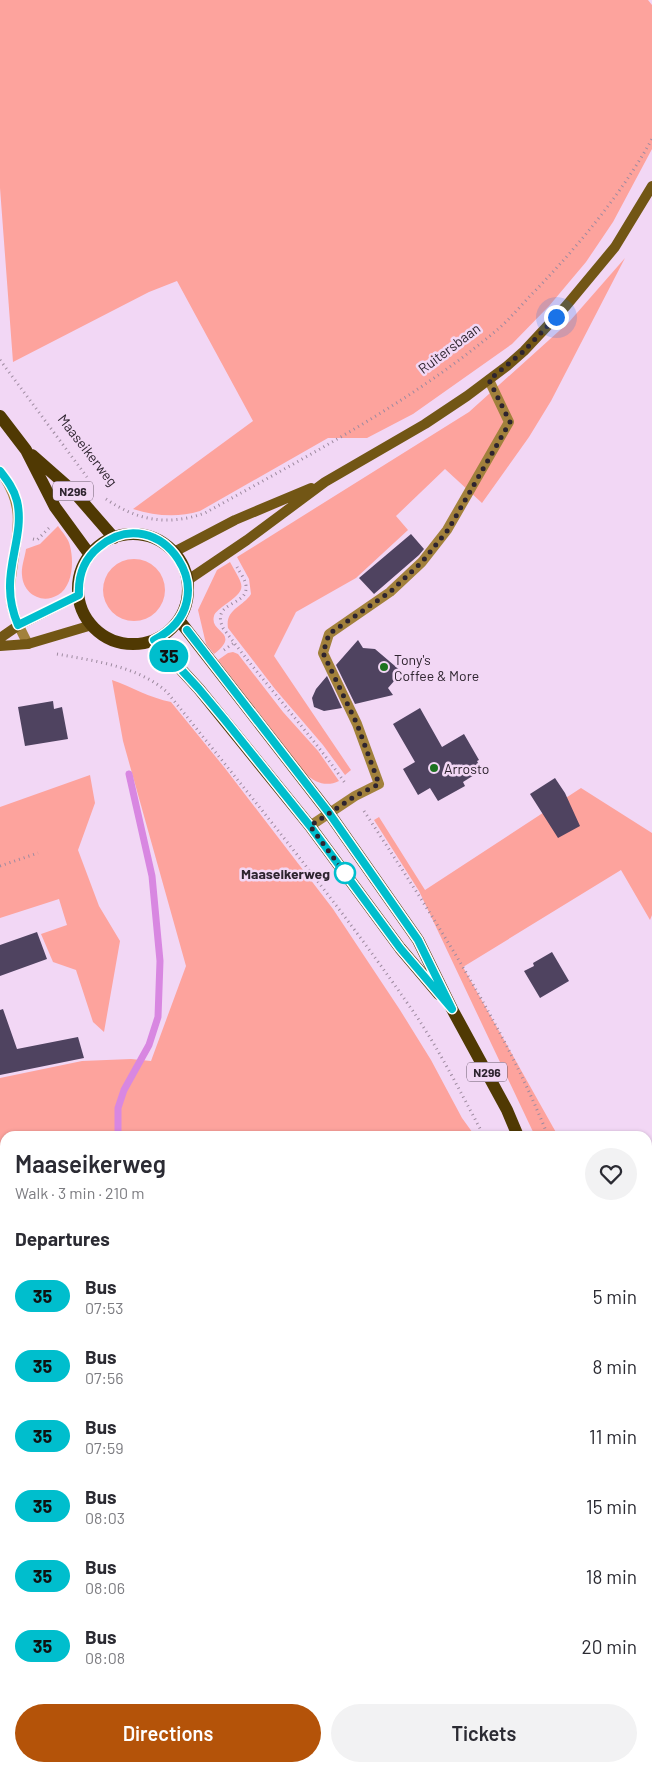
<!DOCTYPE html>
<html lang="en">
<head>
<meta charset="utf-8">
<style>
  :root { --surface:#fff; --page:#f2f2f3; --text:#2b2b33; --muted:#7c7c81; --accent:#b45309 }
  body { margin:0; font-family:Barlow,sans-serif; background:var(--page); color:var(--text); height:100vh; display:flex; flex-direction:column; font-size:19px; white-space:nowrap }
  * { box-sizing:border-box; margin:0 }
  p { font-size:16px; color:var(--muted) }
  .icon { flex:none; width:28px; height:28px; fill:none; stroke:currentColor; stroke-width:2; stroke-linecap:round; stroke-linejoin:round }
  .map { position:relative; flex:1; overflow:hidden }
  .drawer { position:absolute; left:0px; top:1131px; width:652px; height:641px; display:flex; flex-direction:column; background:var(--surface); border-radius:15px 15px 0 0; box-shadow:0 1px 4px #0004 }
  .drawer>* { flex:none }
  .badge { padding:0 10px; border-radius:16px; font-size:18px; line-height:32px }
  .you { position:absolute; width:25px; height:25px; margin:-12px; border:4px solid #fff; border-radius:50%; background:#1a73e8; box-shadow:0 0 0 8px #1a73e833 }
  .map>.badge { position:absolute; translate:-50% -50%; box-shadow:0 0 0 2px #fff }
  h2 { padding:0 15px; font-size:19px; line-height:45px }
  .round { display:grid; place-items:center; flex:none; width:52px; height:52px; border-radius:26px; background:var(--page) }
  .overview { display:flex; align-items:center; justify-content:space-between; height:85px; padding:0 15px }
  h1 { font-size:24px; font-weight:600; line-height:38px }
  .action { display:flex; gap:10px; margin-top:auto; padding:10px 15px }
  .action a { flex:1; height:58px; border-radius:30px; background:var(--accent); color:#fff; font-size:20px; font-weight:600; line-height:58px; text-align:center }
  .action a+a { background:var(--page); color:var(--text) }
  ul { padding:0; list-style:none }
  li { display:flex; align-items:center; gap:15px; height:70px; padding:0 15px }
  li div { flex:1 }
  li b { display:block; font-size:19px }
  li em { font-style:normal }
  li .badge { min-width:55px; font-weight:700; text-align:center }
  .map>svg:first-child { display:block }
  .green { fill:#fda39d }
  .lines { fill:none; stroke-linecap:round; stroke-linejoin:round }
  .stream { stroke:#d887e1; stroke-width:7 }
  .building { fill:#4f4360 }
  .path { stroke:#9d8a9f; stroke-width:3; stroke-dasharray:1 4; stroke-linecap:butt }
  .lane { stroke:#a2813c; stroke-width:10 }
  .street { stroke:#a2813c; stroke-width:10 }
  .secondary { stroke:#725615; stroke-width:10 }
  .primary { stroke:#503903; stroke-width:12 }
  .line-casing { stroke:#fff; stroke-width:11 }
  .line { stroke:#00becd; stroke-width:8 }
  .walk { stroke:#2e242f; stroke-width:5; stroke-dasharray:0 9 }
  .poi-dot { fill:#1c731f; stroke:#f2d7f5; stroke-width:2 }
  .stop-dot { fill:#fff; stroke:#00becd; stroke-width:2.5 }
  .labels { text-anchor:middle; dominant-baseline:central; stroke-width:5; stroke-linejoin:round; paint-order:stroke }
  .shield { fill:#f2d7f5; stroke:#695a6a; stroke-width:1 }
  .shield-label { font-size:12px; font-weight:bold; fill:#2e242f }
  .street-label { font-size:14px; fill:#2e242f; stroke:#f2d7f5 }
  .poi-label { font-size:14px; fill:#2e242f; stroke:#f2d7f5; text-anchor:start }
  .stop-label { font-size:14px; font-weight:bold; fill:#2e242f; stroke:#f2d7f5; text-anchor:end }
</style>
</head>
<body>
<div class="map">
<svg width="652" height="1772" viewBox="0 0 652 1772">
  <rect width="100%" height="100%" fill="#f2d7f5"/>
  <path class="green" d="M 0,0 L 648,0 L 652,5 L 652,149 L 613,222 L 586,262 L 549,306 L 512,344 L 413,414 L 367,438 L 328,438 L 200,511 C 177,518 156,516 133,509 L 253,421 L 177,281 L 149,292 L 13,362 L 0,188 Z
    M 625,258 L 551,401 L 529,437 L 482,503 L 445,469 L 396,516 L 408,530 L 356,578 L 296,612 L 274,656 L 351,770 L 345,775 L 323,745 L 275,689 L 228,628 C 225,609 243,607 251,594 L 249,579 L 237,557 L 469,412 L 569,322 Z
    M 58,526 C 62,532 69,539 70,546 C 74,561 73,586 58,595 C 41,605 23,593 22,575 C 21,567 25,557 26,549 L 40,544 Z
    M103 590a31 31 0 1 1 62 0a31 31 0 1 1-62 0Z
    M 230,562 C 245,589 248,588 222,607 C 219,610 215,612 214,616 C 209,633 242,632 214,654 L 206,644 L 198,610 L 217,570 Z
    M 233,652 L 238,654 L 283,712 L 318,751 L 339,781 C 327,787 315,783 306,774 L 218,660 L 228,653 Z
    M 112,680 C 132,687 150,698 171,702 L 224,767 L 333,909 L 400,1010 L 431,1060 L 462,1118 L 475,1136 L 5,1136 L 5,1261 L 2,1240 L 0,1239 L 0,1078 L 82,1061 L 131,1059 L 151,1061 L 186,966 L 123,741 Z
    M 90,775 L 95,803 L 78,850 L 99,906 L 120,941 L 104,1032 L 93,1022 L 76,970 L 53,962 L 41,934 L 67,925 L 59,899 L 0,918 L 0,807 Z
    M 581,788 L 652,833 L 652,915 L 650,920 L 621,870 L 463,967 L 558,1136 L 535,1136 L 419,891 L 374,820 L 379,817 L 425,890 Z
    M 5,1279 L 5,1400 L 0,1397 L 0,1282 Z
    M 0,1421 L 5,1424 L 5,1516 L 0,1513 Z
    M 648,1569 L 652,1593 L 652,1654 L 648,1634 Z
    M 5,1647 L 5,1685 L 0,1686 L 0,1648 Z
    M 41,1768 L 626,1768 L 627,1772 L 42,1772 Z"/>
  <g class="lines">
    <path class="stream" d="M 118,1136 L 118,1108 L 124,1090 L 149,1045 L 158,1017 L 160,961 L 152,876 L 129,774"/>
  </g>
  <path class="building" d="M 411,534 L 424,549 L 419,555 L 374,594 L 359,578 Z
    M 358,640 L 363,648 L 375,649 L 402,672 L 388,688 L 393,695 L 355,704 L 336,665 Z
    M 327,676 L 342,708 L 324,711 L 314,707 L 312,698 L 316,689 Z
    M 53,701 L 54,709 L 62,707 L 68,739 L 25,746 L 18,707 Z
    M 420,708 L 442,747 L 464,734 L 479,760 L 477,761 L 482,770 L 463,782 L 465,786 L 438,801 L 430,788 L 418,795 L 403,769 L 415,762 L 393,724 Z
    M 555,778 L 565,793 L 580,826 L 558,838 L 530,794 Z
    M 37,932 L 47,959 L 0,976 L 0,945 Z
    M 552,952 L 569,981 L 540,998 L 524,971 L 534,966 L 533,963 Z
    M 3,1009 L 17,1049 L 78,1037 L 84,1058 L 0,1075 L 0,1010 Z"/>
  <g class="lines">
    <path class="path" d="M 0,360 L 87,477
      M 106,499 C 138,521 168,526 205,513 C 305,457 409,404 497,330 C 510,319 522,304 534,292 C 579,245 620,196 652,139
      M 33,539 L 37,540 L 49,528
      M 237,567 C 240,573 247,581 246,589 C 245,606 211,602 223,628 C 262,681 307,729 345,783
      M 224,650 L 234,643
      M 57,654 C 94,661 138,666 167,692 C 252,798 342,907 419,1020 C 443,1057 463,1097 484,1136
      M 364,811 C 432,915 502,1021 548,1136
      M 0,866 L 38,853
      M 648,1164 L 652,1164
      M 648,1548 L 652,1571
      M 0,1626 L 5,1625"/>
    <path class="lane" d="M 310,826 L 355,796 L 379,784 L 357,724 L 323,653 L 329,634 L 390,592 L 422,562 L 447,530 L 509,422 L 489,380"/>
    <path class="street" d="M 0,471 C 24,504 19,525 13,563 C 12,572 10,581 10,590 C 10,610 19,627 28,644
      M 0,1410 L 5,1412"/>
    <path class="secondary" d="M 174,552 L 235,520 L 311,488
      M 188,580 L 247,540 L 325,482 L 425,424 L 467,396 L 507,366 L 524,351 L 566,306 L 615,247 L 652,186
      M 0,638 L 19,625 L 79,595
      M 0,646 L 28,644 L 92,625"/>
    <path class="primary" d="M 0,416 L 26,450 L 55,507 L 90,555
      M 32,455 L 74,492 L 114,538
      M78 589a55 55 0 1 1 110 0a55 55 0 1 1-110 0Z
      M 179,620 L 329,813 L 418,940 L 452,1009 L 507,1110 L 518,1136
      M 154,640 L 199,689 L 310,826 L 400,948 L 439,994
      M 648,1687 L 652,1697
      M 648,1750 L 652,1772"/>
  </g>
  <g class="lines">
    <defs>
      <path id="line" d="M 0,471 C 7,480 14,489 17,501 C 24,530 9,559 10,588 C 10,601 13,613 18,625 L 79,595 C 78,576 84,559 99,547 C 159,496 232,600 154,640 L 199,689 L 224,719 L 310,826 L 400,948 L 452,1009 L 418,940 L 329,813 L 187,630"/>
    </defs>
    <use href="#line" class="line-casing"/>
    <use href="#line" class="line"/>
    <path class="walk" d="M 345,873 L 350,880 L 310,826 L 355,796 L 379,784 L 357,724 L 323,653 L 329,634 L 390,592 L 422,562 L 448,530 L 510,422 L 489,380 L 524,351 L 556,317"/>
  </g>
  <g class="poi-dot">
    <circle cx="384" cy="667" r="5"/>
    <circle cx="434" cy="768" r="5"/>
  </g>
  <circle class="stop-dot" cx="345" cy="873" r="10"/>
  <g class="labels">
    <g class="shield">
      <rect x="53" y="481.5" width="40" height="19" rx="4"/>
      <rect x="467" y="1062.5" width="40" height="19" rx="4"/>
    </g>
    <g class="shield-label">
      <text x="73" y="491">N296</text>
      <text x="487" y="1072">N296</text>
    </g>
    <g class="street-label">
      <text transform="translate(449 348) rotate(-37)">Ruitersbaan</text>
      <text transform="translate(88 450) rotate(52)">Maaseikerweg</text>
    </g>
    <g class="poi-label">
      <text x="394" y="659">Tony's<tspan x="394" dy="16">Coffee &amp; More</tspan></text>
      <text x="444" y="768">Arrosto</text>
    </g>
    <g class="stop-label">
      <text x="330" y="873">Maaseikerweg</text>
    </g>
  </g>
</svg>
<div class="you" style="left:556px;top:317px"></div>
<b class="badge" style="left:169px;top:656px;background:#00becd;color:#111">35</b>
<section class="drawer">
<div class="overview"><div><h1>Maaseikerweg</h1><p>Walk · 3 min · 210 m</p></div><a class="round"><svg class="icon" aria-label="heart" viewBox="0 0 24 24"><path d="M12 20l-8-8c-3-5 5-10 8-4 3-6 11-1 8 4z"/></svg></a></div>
<h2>Departures</h2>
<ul>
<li><span class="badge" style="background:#00becd;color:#111">35</span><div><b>Bus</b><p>07:53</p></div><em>5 min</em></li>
<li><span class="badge" style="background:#00becd;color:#111">35</span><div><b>Bus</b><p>07:56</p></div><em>8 min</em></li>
<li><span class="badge" style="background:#00becd;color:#111">35</span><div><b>Bus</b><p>07:59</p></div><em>11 min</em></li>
<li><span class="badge" style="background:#00becd;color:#111">35</span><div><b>Bus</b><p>08:03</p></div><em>15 min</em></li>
<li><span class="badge" style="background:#00becd;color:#111">35</span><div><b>Bus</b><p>08:06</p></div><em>18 min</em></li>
<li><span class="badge" style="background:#00becd;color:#111">35</span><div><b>Bus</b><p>08:08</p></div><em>20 min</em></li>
</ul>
<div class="action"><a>Directions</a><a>Tickets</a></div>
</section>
</div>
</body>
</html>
